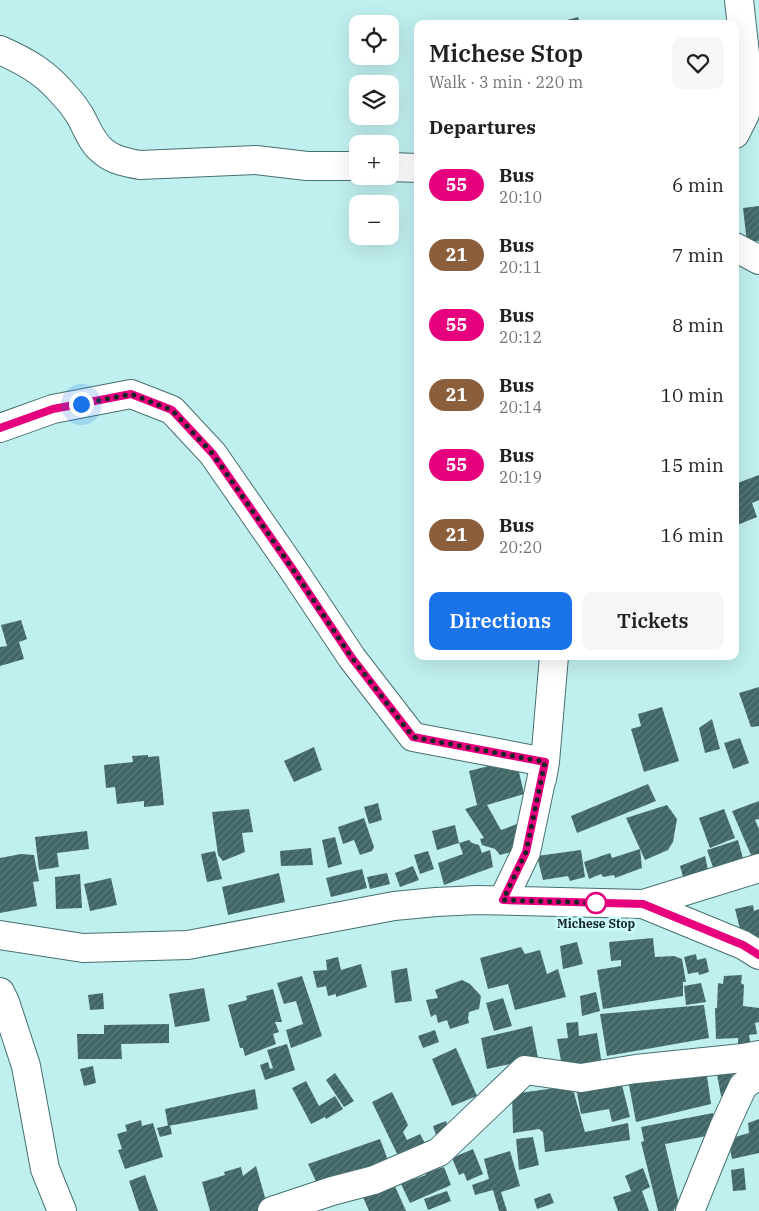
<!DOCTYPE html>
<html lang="en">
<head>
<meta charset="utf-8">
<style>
  :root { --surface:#fff; --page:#f6f6f6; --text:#202124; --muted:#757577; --accent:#1a73e8 }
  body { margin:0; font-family:"IBM Plex Serif",serif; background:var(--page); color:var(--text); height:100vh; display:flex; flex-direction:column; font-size:19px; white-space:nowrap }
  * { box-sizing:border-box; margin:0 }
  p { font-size:16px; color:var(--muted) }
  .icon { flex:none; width:28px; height:28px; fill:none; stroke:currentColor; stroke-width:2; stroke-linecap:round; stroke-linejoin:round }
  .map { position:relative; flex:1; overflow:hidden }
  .details { position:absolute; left:414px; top:20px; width:325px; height:640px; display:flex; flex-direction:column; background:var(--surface); border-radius:10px; box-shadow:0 5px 20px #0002 }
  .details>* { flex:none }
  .badge { padding:0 10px; border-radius:16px; font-size:18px; line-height:32px }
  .fabs { position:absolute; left:349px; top:15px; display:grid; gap:10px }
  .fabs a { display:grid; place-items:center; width:50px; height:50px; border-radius:10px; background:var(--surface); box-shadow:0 5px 20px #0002; font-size:25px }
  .you { position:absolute; width:25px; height:25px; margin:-12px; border:4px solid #fff; border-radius:50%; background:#1a73e8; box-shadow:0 0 0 8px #1a73e833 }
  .map>.badge { position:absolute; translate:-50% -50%; box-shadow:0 0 0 2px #fff }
  h2 { padding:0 15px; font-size:19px; line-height:45px }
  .round { display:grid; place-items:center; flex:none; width:52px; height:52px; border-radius:10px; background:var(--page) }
  .headline { display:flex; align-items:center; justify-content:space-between; height:85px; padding:0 15px }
  h1 { font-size:24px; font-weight:600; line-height:38px }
  .action { display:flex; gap:10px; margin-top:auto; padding:10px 15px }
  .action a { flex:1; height:58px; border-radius:10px; background:var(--accent); color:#fff; font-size:20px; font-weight:600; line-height:58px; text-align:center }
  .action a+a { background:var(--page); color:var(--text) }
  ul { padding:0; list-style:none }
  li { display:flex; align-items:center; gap:15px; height:70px; padding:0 15px }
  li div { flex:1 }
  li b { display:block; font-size:19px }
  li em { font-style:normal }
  li .badge { min-width:55px; font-weight:700; text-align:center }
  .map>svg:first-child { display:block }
  .building { fill:url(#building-hatch) }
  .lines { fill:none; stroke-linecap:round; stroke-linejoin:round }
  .minor-casing { stroke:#457071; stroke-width:30 }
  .minor { stroke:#fff; stroke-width:28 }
  .line-casing { stroke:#fff; stroke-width:11 }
  .line { stroke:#e6007e; stroke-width:8 }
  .walk { stroke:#142627; stroke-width:5; stroke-dasharray:0 9 }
  .stop-dot { fill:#fff; stroke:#e6007e; stroke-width:2.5 }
  .labels { text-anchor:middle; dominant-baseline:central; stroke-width:5; stroke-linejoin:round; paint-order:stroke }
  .stop-label { font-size:12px; font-weight:bold; fill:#142627; stroke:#cdfcfd }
</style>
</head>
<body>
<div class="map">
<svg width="759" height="1211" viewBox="0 0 759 1211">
  <defs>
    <pattern id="building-hatch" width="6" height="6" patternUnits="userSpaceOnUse" patternTransform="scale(1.25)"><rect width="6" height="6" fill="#416667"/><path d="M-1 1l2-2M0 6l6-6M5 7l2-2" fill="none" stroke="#5f7c7d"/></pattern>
  </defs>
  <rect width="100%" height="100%" fill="#c0eff0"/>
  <path class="building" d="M 578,17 L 580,24 L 556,24 L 556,23 Z
    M 759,206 L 759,241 L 747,243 L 743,208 Z
    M 759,475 L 759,500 L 752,503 L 757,517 L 735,526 L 735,484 Z
    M 21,620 L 27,639 L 19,642 L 24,659 L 0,666 L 0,647 L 7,646 L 1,625 Z
    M 759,687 L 759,726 L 751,727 L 739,693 Z
    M 662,707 L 679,761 L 644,772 L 631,729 L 641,726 L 638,714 Z
    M 712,719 L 720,749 L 705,753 L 699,728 Z
    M 740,738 L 749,763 L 733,769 L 724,743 Z
    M 314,747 L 322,770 L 294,782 L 284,761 Z
    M 148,755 L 148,757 L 159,756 L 164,805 L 144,807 L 144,801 L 117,804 L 115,787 L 106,788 L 104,765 L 133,762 L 132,756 Z
    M 516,759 L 524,794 L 487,805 L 501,830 L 517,824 L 526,848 L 500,855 L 495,849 L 482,845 L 480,839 L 484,838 L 465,809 L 477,805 L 469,771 Z
    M 648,784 L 656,801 L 577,833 L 571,816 Z
    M 759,801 L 759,819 L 755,820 L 759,829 L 759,860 L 754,862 L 732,811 Z
    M 378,803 L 382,820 L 369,824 L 364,807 Z
    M 667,805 L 677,819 L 673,842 L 668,850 L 645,860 L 626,818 Z
    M 249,809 L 253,832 L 242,833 L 245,852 L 223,861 L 218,855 L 212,812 Z
    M 724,809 L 735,838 L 710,848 L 699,818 Z
    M 364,818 L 374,847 L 372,851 L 360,855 L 354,840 L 343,844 L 338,827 Z
    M 455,825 L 459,843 L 437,850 L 432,831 Z
    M 87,831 L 89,849 L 57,853 L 59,867 L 39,870 L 35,837 Z
    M 335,837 L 342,864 L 328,868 L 322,840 Z
    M 469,840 L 472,843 L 479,845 L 482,853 L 490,850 L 493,867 L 444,885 L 438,863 L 463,854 L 459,843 Z
    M 738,840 L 744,862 L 715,873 L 707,850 Z
    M 311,848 L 313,865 L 281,866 L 280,851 Z
    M 640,849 L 642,868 L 615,878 L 614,875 L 603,877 L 601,874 L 589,879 L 584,862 L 610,853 L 612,858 Z
    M 581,850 L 585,877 L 570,881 L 568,876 L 543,880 L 537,856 Z
    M 215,851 L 222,879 L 207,882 L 201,854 Z
    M 428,851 L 434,869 L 420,874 L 414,855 Z
    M 21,854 L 34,855 L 39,881 L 33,882 L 37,906 L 0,913 L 0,858 Z
    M 705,856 L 710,879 L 686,887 L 680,866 Z
    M 413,866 L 419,880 L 400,887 L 395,873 Z
    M 362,869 L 367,888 L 331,897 L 326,878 Z
    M 279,873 L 285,902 L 228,915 L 222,887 Z
    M 387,873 L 390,884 L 370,889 L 367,877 Z
    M 80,874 L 82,908 L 56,909 L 55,877 Z
    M 111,878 L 117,905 L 90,911 L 84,884 Z
    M 753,905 L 754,911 L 759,909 L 759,944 L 742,937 L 735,909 Z
    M 653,938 L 655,957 L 674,956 L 682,959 L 686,982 L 683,982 L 683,996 L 603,1009 L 597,970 L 621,966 L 621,960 L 611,961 L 609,942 Z
    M 577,942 L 583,964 L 563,969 L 560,946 Z
    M 521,947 L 525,954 L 540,950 L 547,974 L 558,969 L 566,997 L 515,1010 L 508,984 L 488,989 L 480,958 Z
    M 696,954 L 697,960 L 706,958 L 709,972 L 699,975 L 698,972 L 688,974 L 684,957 Z
    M 338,957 L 341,970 L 361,964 L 367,987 L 336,997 L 336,994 L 328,996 L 326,986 L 317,988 L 313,971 L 327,970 L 326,960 Z
    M 407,968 L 412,1001 L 395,1003 L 391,971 Z
    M 742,975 L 741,983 L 744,985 L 743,1006 L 759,1008 L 759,1022 L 755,1023 L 757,1034 L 749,1035 L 751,1047 L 738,1047 L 738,1038 L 716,1039 L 715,1008 L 717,1008 L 718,983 L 723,984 L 724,976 Z
    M 302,976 L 322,1036 L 291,1048 L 286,1030 L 303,1024 L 296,1001 L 284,1004 L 277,983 Z
    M 462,980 L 470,984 L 481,996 L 479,1009 L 469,1012 L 468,1018 L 469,1023 L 450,1029 L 447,1020 L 438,1023 L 436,1014 L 431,1017 L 426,1000 L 438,998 L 435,990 Z
    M 701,983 L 706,1002 L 686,1005 L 684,986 Z
    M 204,988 L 210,1021 L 175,1027 L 169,994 Z
    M 273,989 L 282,1022 L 275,1022 L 279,1032 L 273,1034 L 276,1044 L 245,1056 L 243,1048 L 240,1048 L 228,1005 L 247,1000 L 246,996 Z
    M 596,992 L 600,1011 L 582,1016 L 580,996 Z
    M 103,993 L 104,1009 L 90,1010 L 88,995 Z
    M 503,998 L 512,1026 L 494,1031 L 486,1003 Z
    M 704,1005 L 709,1038 L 607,1056 L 600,1014 Z
    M 578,1022 L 579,1036 L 597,1033 L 602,1065 L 563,1072 L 557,1039 L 568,1038 L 566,1023 Z
    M 169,1024 L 169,1043 L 121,1044 L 122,1059 L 78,1059 L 77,1034 L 104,1034 L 104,1025 Z
    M 532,1026 L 538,1058 L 487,1069 L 481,1038 Z
    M 435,1030 L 439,1042 L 423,1048 L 418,1036 Z
    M 287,1044 L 295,1070 L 265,1080 L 260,1065 L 268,1062 L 270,1069 L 273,1068 L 267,1050 Z
    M 456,1048 L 477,1096 L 452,1106 L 432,1059 Z
    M 732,1064 L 734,1094 L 721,1096 L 716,1069 Z
    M 93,1066 L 96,1083 L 84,1086 L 80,1069 Z
    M 706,1069 L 711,1104 L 636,1122 L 628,1080 Z
    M 335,1073 L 354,1101 L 344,1107 L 326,1080 Z
    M 620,1077 L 630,1117 L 612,1122 L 609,1109 L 581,1114 L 576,1088 Z
    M 306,1081 L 319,1106 L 335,1096 L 343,1109 L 326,1119 L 325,1117 L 311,1124 L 292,1088 Z
    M 570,1086 L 574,1093 L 585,1132 L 628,1123 L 630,1140 L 545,1152 L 543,1132 L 539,1129 L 513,1133 L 512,1094 Z
    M 255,1089 L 258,1109 L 168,1126 L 165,1109 Z
    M 392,1092 L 408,1125 L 403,1132 L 407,1140 L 420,1134 L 428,1149 L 402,1164 L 372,1102 Z
    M 713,1113 L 717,1134 L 665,1144 L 680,1208 L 674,1209 L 674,1211 L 658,1211 L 641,1142 L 644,1141 L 641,1127 Z
    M 759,1119 L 759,1153 L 732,1159 L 728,1139 L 749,1133 L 748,1123 Z
    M 141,1120 L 142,1126 L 153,1123 L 163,1157 L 125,1169 L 118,1150 L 122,1149 L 117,1134 L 127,1131 L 125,1125 Z
    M 446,1121 L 449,1131 L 436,1135 L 433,1126 Z
    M 170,1125 L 172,1134 L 160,1137 L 157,1128 Z
    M 533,1137 L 539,1165 L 519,1170 L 516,1139 Z
    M 380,1139 L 389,1163 L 319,1188 L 308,1164 Z
    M 473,1149 L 483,1174 L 467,1181 L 464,1173 L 459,1175 L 452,1158 Z
    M 510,1151 L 520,1186 L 501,1192 L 507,1211 L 499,1211 L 493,1190 L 475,1195 L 472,1185 L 489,1179 L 484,1159 Z
    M 432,1161 L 437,1169 L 444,1167 L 451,1185 L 410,1203 L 401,1184 L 404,1183 L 402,1179 L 412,1175 L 414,1179 L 426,1175 L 421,1166 Z
    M 256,1166 L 268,1208 L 258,1211 L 210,1211 L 202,1182 L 225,1175 L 224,1172 L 241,1167 L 243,1176 Z
    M 643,1168 L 650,1187 L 642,1191 L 649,1211 L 618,1211 L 613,1197 L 631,1191 L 625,1176 Z
    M 744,1168 L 746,1190 L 733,1191 L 731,1170 Z
    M 145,1175 L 158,1211 L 139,1211 L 129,1181 Z
    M 394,1184 L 406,1211 L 369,1211 L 363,1197 Z
    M 447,1191 L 451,1201 L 428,1210 L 424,1199 Z
    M 550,1193 L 554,1203 L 537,1209 L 534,1199 Z"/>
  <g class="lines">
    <defs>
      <path id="minor" d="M 0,50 C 27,62 46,73 65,96 C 70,101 75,108 79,114 C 87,127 91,143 104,152 C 113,160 128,163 140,165 L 256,160 L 307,166 L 358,166
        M 735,134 L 745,114 L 749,90 L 739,0
        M 390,167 L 418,168
        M 735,247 L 759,260
        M 0,428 L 53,409 L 131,394 L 172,410 L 213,454 L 292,568 L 352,658 L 413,737 L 545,762 L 526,852
        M 542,779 L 545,762 L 554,656
        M 503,900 L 526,852 L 530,833
        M 643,904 L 743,945 L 759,955
        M 0,935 L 83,948 L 188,945 L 394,906 L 436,902 L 477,900 L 643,904 L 759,868
        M 0,992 L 5,1002 L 26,1066 L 45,1169 L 62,1211
        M 272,1211 L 332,1191 L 374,1180 L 439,1152 L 525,1070 L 581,1078 L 636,1069 L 743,1058 L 759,1055
        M 690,1211 L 724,1127 L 743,1086 L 759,1074"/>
    </defs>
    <use href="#minor" class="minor-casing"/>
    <use href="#minor" class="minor"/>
  </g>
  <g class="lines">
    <defs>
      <path id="line" d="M 0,428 L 53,409 L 131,394 L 172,410 L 213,454 L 292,568 L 352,658 L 413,737 L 545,762 L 526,852 L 503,900 L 643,904 L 743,945 L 759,955"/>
    </defs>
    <use href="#line" class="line-casing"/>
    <use href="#line" class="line"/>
    <path class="walk" d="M 81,404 L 131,394 L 172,410 L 213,454 L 292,568 L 352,658 L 413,737 L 545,762 L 526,852 L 503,900 L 596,903"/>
  </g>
  <circle class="stop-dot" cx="596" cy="903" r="10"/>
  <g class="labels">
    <g class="stop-label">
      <text x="596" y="923">Michese Stop</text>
    </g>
  </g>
</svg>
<div class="fabs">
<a><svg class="icon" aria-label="locate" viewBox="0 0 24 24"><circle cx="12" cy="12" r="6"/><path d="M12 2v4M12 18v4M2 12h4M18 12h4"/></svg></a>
<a><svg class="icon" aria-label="layers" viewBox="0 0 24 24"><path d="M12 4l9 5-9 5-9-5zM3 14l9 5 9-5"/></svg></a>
<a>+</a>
<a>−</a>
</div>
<div class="you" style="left:81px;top:404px"></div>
<section class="details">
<div class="headline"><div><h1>Michese Stop</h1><p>Walk · 3 min · 220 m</p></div><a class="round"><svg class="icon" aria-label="heart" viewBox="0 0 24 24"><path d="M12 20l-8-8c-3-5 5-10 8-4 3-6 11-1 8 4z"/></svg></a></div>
<h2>Departures</h2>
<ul>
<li><span class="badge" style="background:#e6007e;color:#fff">55</span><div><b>Bus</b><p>20:10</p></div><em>6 min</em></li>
<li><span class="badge" style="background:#8b5e3c;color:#fff">21</span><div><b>Bus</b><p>20:11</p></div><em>7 min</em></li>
<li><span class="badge" style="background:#e6007e;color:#fff">55</span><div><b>Bus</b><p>20:12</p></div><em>8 min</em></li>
<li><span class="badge" style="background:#8b5e3c;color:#fff">21</span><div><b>Bus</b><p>20:14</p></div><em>10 min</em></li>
<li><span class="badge" style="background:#e6007e;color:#fff">55</span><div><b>Bus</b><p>20:19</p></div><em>15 min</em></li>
<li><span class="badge" style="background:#8b5e3c;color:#fff">21</span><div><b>Bus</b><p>20:20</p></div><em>16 min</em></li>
</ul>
<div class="action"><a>Directions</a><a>Tickets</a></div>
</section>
</div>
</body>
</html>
